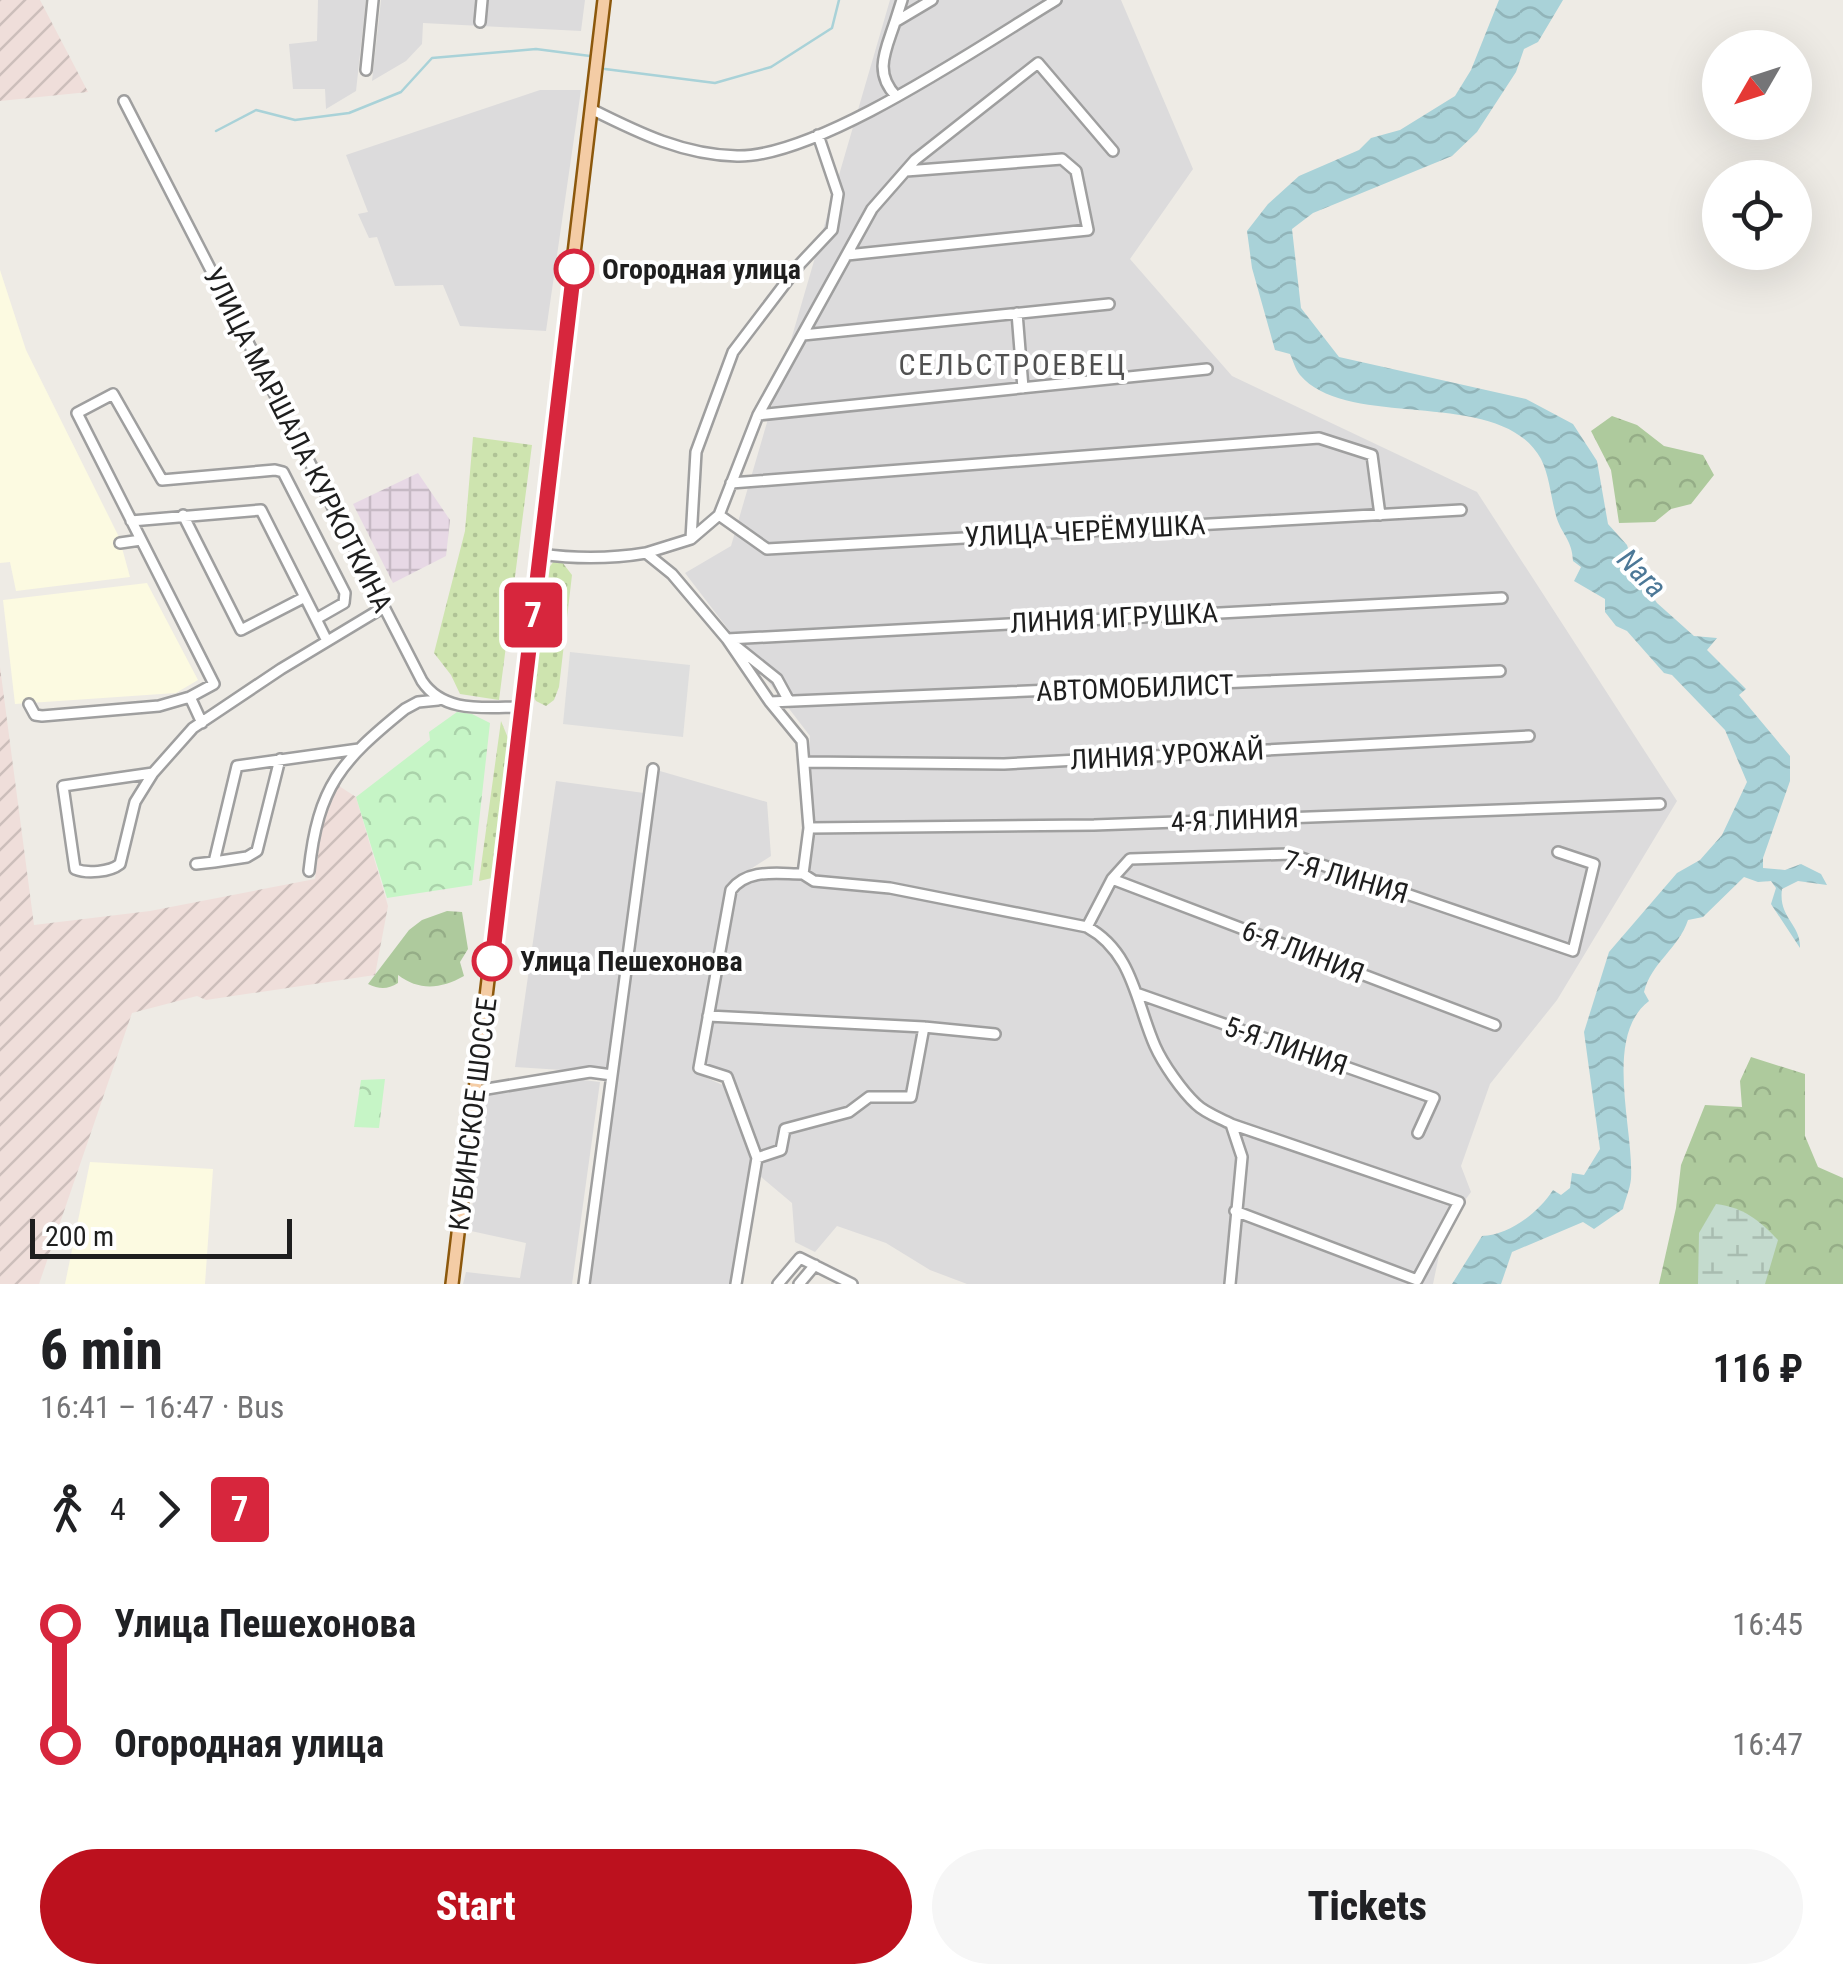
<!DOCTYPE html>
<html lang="en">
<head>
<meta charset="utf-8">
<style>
  :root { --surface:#fff; --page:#f6f6f6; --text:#202124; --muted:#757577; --accent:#bc111e }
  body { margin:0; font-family:"Roboto Condensed",sans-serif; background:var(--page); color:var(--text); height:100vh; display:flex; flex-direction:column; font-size:38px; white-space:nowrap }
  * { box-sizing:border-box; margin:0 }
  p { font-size:32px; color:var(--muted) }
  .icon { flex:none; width:55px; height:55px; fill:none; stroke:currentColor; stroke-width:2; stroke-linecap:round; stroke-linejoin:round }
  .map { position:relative; height:1284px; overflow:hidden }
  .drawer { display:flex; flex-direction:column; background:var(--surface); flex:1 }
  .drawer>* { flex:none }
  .badge { padding:0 20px; border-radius:8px; font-size:35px; line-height:65px }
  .needle { width:65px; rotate:231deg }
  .tools { position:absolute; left:1702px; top:30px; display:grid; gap:20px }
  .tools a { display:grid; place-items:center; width:110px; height:110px; border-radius:50%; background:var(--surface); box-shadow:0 10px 40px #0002; font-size:50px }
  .scale { position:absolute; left:30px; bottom:25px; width:262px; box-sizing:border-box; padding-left:10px; border:5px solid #1e1e1e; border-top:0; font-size:28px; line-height:35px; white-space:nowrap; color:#1e1e1e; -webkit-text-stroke:8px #fff; paint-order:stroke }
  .map>.badge { position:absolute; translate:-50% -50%; box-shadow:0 0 0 5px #fff }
  .legs { display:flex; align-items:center; gap:15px; height:110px; padding:0 40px; font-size:32px }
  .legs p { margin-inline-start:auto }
  .headline { display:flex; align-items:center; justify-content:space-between; height:170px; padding:0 40px }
  h1 { font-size:55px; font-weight:800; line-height:75px }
  .primary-button { display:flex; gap:20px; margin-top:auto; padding:20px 40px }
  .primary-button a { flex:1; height:115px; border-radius:60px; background:var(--accent); color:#fff; font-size:40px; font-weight:800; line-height:115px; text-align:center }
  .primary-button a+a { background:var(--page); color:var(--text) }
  ul { padding:0 40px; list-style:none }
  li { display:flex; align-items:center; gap:35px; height:120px; font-size:38px }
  li i { display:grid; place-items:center; width:15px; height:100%; margin:0 12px; background:currentColor }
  li i::after { content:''; width:25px; height:25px; margin:-12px; border:8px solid; border-radius:50%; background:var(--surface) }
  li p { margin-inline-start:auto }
  li:first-child i { background:linear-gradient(#0000 50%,currentColor 0) }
  li:last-child i { background:linear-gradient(currentColor 50%,#0000 0) }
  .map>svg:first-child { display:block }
  .residential { fill:#dcdbdc }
  .industrial { fill:url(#industrial-grid) }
  .education { fill:#fcfae1 }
  .military { fill:url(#military-furrows) }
  .grass { fill:url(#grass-dots) }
  .forest { fill:url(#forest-crowns) }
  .wetland { fill:url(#wetland-marsh) }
  .park { fill:url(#park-crowns) }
  .parking { fill:#dedede }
  .water { fill:url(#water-waves) }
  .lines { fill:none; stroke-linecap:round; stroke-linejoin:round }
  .stream { stroke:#a9d2d8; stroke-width:2.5 }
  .minor-casing { stroke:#9f9f9f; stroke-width:14 }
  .major-casing { stroke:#8c580c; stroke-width:16 }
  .minor { stroke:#fff; stroke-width:9 }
  .major { stroke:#f4cca5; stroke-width:11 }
  .line-1-casing { stroke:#fff; stroke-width:22 }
  .line-1 { stroke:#d7263d; stroke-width:15 }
  .stop-1-dot { fill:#fff; stroke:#d7263d; stroke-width:5 }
  .labels { text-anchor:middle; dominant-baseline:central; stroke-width:8; stroke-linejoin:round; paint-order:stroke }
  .stop-label { font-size:28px; font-weight:bold; fill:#1e1e1e; stroke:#fff; text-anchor:start }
  .street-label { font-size:28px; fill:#1e1e1e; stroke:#fff }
  .neighbourhood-label { font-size:30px; letter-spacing:2.5px; fill:#515151; stroke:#fff }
  .water-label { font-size:30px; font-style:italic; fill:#4c7897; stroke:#fff }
</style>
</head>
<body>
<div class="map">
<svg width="1843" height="1284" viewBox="0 0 1843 1284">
  <defs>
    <pattern id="industrial-grid" width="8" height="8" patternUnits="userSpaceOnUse" patternTransform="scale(2.5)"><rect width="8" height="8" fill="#e7d8e5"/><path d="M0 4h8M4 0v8" fill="none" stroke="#c6b9c4"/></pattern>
    <pattern id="military-furrows" width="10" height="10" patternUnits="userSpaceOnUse" patternTransform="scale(2.5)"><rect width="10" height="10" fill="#efdeda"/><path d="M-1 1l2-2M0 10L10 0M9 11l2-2" fill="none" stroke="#ccbebb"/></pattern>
    <pattern id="grass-dots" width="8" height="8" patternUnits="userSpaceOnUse" patternTransform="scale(2.5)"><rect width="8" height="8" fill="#cee4af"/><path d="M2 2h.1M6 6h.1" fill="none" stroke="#b0c396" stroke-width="1.8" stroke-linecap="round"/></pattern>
    <pattern id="forest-crowns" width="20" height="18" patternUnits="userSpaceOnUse" patternTransform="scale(2.5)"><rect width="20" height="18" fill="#aeca9d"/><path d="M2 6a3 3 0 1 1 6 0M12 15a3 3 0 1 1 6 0" fill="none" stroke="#95ad87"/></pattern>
    <pattern id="wetland-marsh" width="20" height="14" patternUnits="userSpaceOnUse" patternTransform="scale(2.5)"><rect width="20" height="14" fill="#c4dbce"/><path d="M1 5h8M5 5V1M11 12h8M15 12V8" fill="none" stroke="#a8bcb0"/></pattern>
    <pattern id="park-crowns" width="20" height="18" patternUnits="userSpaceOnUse" patternTransform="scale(2.5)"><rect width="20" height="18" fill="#c6f5c6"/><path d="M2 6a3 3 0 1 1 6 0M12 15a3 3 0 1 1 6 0" fill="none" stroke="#aad2aa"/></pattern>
    <pattern id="water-waves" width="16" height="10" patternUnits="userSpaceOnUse" patternTransform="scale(2.5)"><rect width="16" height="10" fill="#a9d2d8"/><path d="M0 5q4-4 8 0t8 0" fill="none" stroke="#91b4b9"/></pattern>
  </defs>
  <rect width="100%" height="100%" fill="#eeebe5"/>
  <path class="residential" d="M 318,0 L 366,0 L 356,91 L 326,109 L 325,89 L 293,89 L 289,44 L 317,41 Z
    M 381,0 L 585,0 L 581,31 L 423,23 L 422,44 L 406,61 L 372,81 Z
    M 890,0 L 1121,0 L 1193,169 L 1130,259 L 1232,376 L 1477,492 L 1677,801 L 1557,1000 L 1490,1084 L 1461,1166 L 1471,1192 L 1445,1227 L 1433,1284 L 967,1284 L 930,1270 L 886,1243 L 837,1226 L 815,1252 L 795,1242 L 792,1203 L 760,1176 L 759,1160 L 727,1077 L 699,1068 L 731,890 L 738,880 L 802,874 L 810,736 L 685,573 L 731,546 Z
    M 540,90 L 581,90 L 546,331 L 460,326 L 443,285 L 395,286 L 377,237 L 369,238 L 358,214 L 368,212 L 346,155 Z
    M 653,769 L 767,802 L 771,856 L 730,882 L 693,1072 L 725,1086 L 752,1159 L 732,1284 L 588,1284 Z
    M 556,781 L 644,793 L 609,1073 L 515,1067 Z
    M 575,1079 L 600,1082 L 572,1284 L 463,1284 L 466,1272 L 520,1278 L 526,1243 L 471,1231 L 479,1090 Z"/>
  <path class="industrial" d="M 418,473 L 450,520 L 446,556 L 393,583 L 353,504 Z"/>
  <path class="education" d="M 0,270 L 26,350 L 119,537 L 130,577 L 16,591 L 10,562 L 0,563 Z
    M 147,583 L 198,680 L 176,693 L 15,704 L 3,600 Z
    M 90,1162 L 213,1169 L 205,1284 L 65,1284 Z"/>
  <path class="military" d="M 0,0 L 40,0 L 88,92 L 0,101 Z
    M 0,667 L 34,925 L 150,911 L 315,879 L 322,825 L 328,804 L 339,786 L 356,797 L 388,906 L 375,975 L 206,1000 L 197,996 L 132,1013 L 39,1284 L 0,1284 Z"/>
  <path class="grass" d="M 473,437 L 532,445 L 499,700 L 460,694 L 451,675 L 434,653 L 465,531 Z
    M 554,561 L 562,562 L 572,575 L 559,687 L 554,700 L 546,706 L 536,701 L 533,696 L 546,580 L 548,569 Z
    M 501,721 L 508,738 L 492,878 L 479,881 Z"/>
  <path class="forest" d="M 1612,416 L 1637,425 L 1664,446 L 1703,455 L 1714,475 L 1691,504 L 1671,509 L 1655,522 L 1619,523 L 1611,470 L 1591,431 Z
    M 447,911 L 462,912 L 468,949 L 460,962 L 464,976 C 441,989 419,991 398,975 L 398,983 C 387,990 379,989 368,984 L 409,930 L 422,920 Z
    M 1751,1057 L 1805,1074 L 1805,1136 L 1818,1167 L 1843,1178 L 1843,1284 L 1659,1284 L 1676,1208 L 1681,1165 L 1705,1105 L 1742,1107 L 1740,1081 Z"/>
  <path class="wetland" d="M 1716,1204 C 1744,1208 1758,1219 1778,1240 L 1765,1284 L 1698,1284 L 1699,1233 Z"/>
  <path class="park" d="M 457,712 L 472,714 L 490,723 L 472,885 L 387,898 L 356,797 L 430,740 L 429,732 Z
    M 385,1079 L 379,1128 L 354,1127 L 361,1080 Z"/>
  <path class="parking" d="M 570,652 L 690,665 L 683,737 L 563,724 Z"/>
  <path class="water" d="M 1499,0 L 1563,0 L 1538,42 L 1524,49 L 1516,72 L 1477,132 L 1452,156 L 1313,213 L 1292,229 L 1301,308 L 1339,357 L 1526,399 L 1573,424 L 1597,461 L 1608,524 L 1627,545 L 1635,571 L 1657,603 L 1694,636 L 1717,638 L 1707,650 L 1746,689 L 1739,695 L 1790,756 L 1790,781 L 1763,858 L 1763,868 L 1785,870 L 1801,864 L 1821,874 L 1827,885 L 1798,881 L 1782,889 C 1778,918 1801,924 1800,948 L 1771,904 L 1776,888 L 1771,881 L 1758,882 L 1744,877 L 1703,917 L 1688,920 C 1679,948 1651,963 1644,992 L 1649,1001 C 1603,1036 1634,1129 1631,1179 C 1630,1189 1625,1200 1623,1209 L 1594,1229 L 1583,1222 L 1512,1252 L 1501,1284 L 1452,1284 L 1482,1236 C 1510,1235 1539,1212 1553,1190 L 1561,1195 L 1570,1188 L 1572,1173 L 1584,1175 L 1600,1149 L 1584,1032 L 1609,952 L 1677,873 L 1700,860 L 1722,835 L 1747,782 L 1725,730 L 1672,675 L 1664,673 L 1627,631 L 1616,626 L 1605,612 L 1605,599 L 1574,581 L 1581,567 L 1573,561 C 1572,540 1563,536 1557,519 C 1551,500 1550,477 1541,459 C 1501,385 1348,432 1300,375 C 1295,369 1293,360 1290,354 L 1275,350 L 1252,268 L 1247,231 L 1268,204 L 1299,176 L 1359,150 L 1371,138 L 1400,130 L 1455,96 L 1471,70 Z"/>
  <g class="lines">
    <path class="stream" d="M 605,69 L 715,83 L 771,67 L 832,28 L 839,0
      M 216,131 L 256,110 L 295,120 L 349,113 L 401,92 L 432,58 L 536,49 L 590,56"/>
    <defs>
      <path id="minor" d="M 480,22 L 482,0
        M 895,22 L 902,0
        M 366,70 L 373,0
        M 896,96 C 873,72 886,50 895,22 L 932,0
        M 124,101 L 422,681 C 444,714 485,707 522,707
        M 593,110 C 639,133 684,155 737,156 C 818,158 983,44 1056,0
        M 847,255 L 1088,230 L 1076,171 L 1062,159 L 906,171
        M 1017,313 L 1023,388
        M 803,335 L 1109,304
        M 758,415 L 1207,369
        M 731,483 L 1319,438 L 1372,455 L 1380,515
        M 183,515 L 241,630 L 305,597
        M 719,515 L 767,549 L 1461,510
        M 131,521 L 261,510 L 316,619
        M 691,539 L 696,452 L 733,352 L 800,264 L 832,230 L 838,194 L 818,135
        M 120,543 L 141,540
        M 646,553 L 691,539 L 719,515 L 758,415 L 872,209 L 915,160 L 1038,63 L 1113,151
        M 540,554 C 576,559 610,559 646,553 L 672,574 L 727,639 L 770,702 L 802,741 L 809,828 L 803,874 L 814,881 L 890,888 L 1087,927 C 1133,952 1136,1003 1155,1046 C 1163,1064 1182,1091 1196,1104 C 1205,1113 1220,1118 1231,1124 L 1242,1157 L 1230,1284
        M 727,639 L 1502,598
        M 737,647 L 777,679 L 789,701
        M 770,702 L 1500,671
        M 29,704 L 35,715 L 42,716 L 159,706 L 190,697
        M 202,723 L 190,697 L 214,684 L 77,413 L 113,394 L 162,480 L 275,470 L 283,472 L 345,593 L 344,603 L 316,619 L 327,641
        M 804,762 L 1004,764 L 1529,736
        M 153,773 L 135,802 L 120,864 C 110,872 87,874 75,869 L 63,786 L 153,773 L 193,728 L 281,669 L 384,607
        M 809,828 L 1094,825 L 1660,804
        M 214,862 L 247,857 L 257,851 L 280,759
        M 196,864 L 214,862 L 237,766 L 359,749
        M 309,871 C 318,786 341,761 405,709 L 418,702 L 438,700
        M 1112,879 L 1495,1025
        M 1087,927 L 1112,879 L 1130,859 L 1290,854 L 1573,951 L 1594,864 L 1558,852
        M 1139,994 L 1434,1098 L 1418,1133
        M 708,1016 L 924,1027 L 995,1034
        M 475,1091 L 590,1072 L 612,1075
        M 1231,1124 L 1459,1202 L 1417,1280 L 1235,1211
        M 757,1158 L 781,1150 L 785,1129 L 849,1112 L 869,1097 L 911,1097 L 924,1027
        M 584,1284 L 653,769
        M 736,1284 L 757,1158 L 727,1077 L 699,1068 L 731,890 C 748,868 777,874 803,874
        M 778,1284 L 800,1258 L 852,1284
        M 799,1284 L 815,1265"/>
      <path id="major" d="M 452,1284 L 604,0"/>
    </defs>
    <use href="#minor" class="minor-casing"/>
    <use href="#major" class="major-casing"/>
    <use href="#minor" class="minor"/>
    <use href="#major" class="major"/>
  </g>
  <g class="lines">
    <defs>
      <path id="line-1" d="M 492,961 L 574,269"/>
    </defs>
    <use href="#line-1" class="line-1-casing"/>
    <use href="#line-1" class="line-1"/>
  </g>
  <g class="stop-1-dot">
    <circle cx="574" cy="269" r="18"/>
    <circle cx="492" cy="961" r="18"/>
  </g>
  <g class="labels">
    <g class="stop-label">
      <text x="602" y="269">Огородная улица</text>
      <text x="520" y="961">Улица Пешехонова</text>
    </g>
    <g class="street-label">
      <text transform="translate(298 440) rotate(63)">УЛИЦА МАРШАЛА КУРКОТКИНА</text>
      <text transform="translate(1085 531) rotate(-3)">УЛИЦА ЧЕРЁМУШКА</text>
      <text transform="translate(1114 618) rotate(-3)">ЛИНИЯ ИГРУШКА</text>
      <text transform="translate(1135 688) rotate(-2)">АВТОМОБИЛИСТ</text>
      <text transform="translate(1167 755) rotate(-3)">ЛИНИЯ УРОЖАЙ</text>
      <text transform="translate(1235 820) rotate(-2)">4-Я ЛИНИЯ</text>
      <text transform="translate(1346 877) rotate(16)">7-Я ЛИНИЯ</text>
      <text transform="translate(1303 952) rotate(21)">6-Я ЛИНИЯ</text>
      <text transform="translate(1286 1046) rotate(19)">5-Я ЛИНИЯ</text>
      <text transform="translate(473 1114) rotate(-83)">КУБИНСКОЕ ШОССЕ</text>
    </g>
    <g class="neighbourhood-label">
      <text x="1013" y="364">СЕЛЬСТРОЕВЕЦ</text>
    </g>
    <g class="water-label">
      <text transform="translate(1642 573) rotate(45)">Nara</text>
    </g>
  </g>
</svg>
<div class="tools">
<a><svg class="needle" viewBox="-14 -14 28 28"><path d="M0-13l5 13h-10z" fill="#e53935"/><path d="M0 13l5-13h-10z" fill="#757577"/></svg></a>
<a><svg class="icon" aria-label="locate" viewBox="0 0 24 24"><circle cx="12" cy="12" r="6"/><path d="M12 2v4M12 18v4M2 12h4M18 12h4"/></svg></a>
</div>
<div class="scale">200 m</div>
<b class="badge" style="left:533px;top:615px;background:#d7263d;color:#fff">7</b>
</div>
<section class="drawer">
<div class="headline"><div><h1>6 min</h1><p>16:41 – 16:47 · Bus</p></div><b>116 ₽</b></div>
<div class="legs"><svg class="icon" aria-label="walk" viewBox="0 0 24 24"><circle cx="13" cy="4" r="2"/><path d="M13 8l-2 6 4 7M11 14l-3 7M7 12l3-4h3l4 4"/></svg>4<svg class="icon" aria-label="forward" viewBox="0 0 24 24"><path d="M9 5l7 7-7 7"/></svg><b class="badge" style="background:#d7263d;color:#fff">7</b></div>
<ul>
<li><i style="color:#d7263d"></i><b>Улица Пешехонова</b><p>16:45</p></li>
<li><i style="color:#d7263d"></i><b>Огородная улица</b><p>16:47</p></li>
</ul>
<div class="primary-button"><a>Start</a><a>Tickets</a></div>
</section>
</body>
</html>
